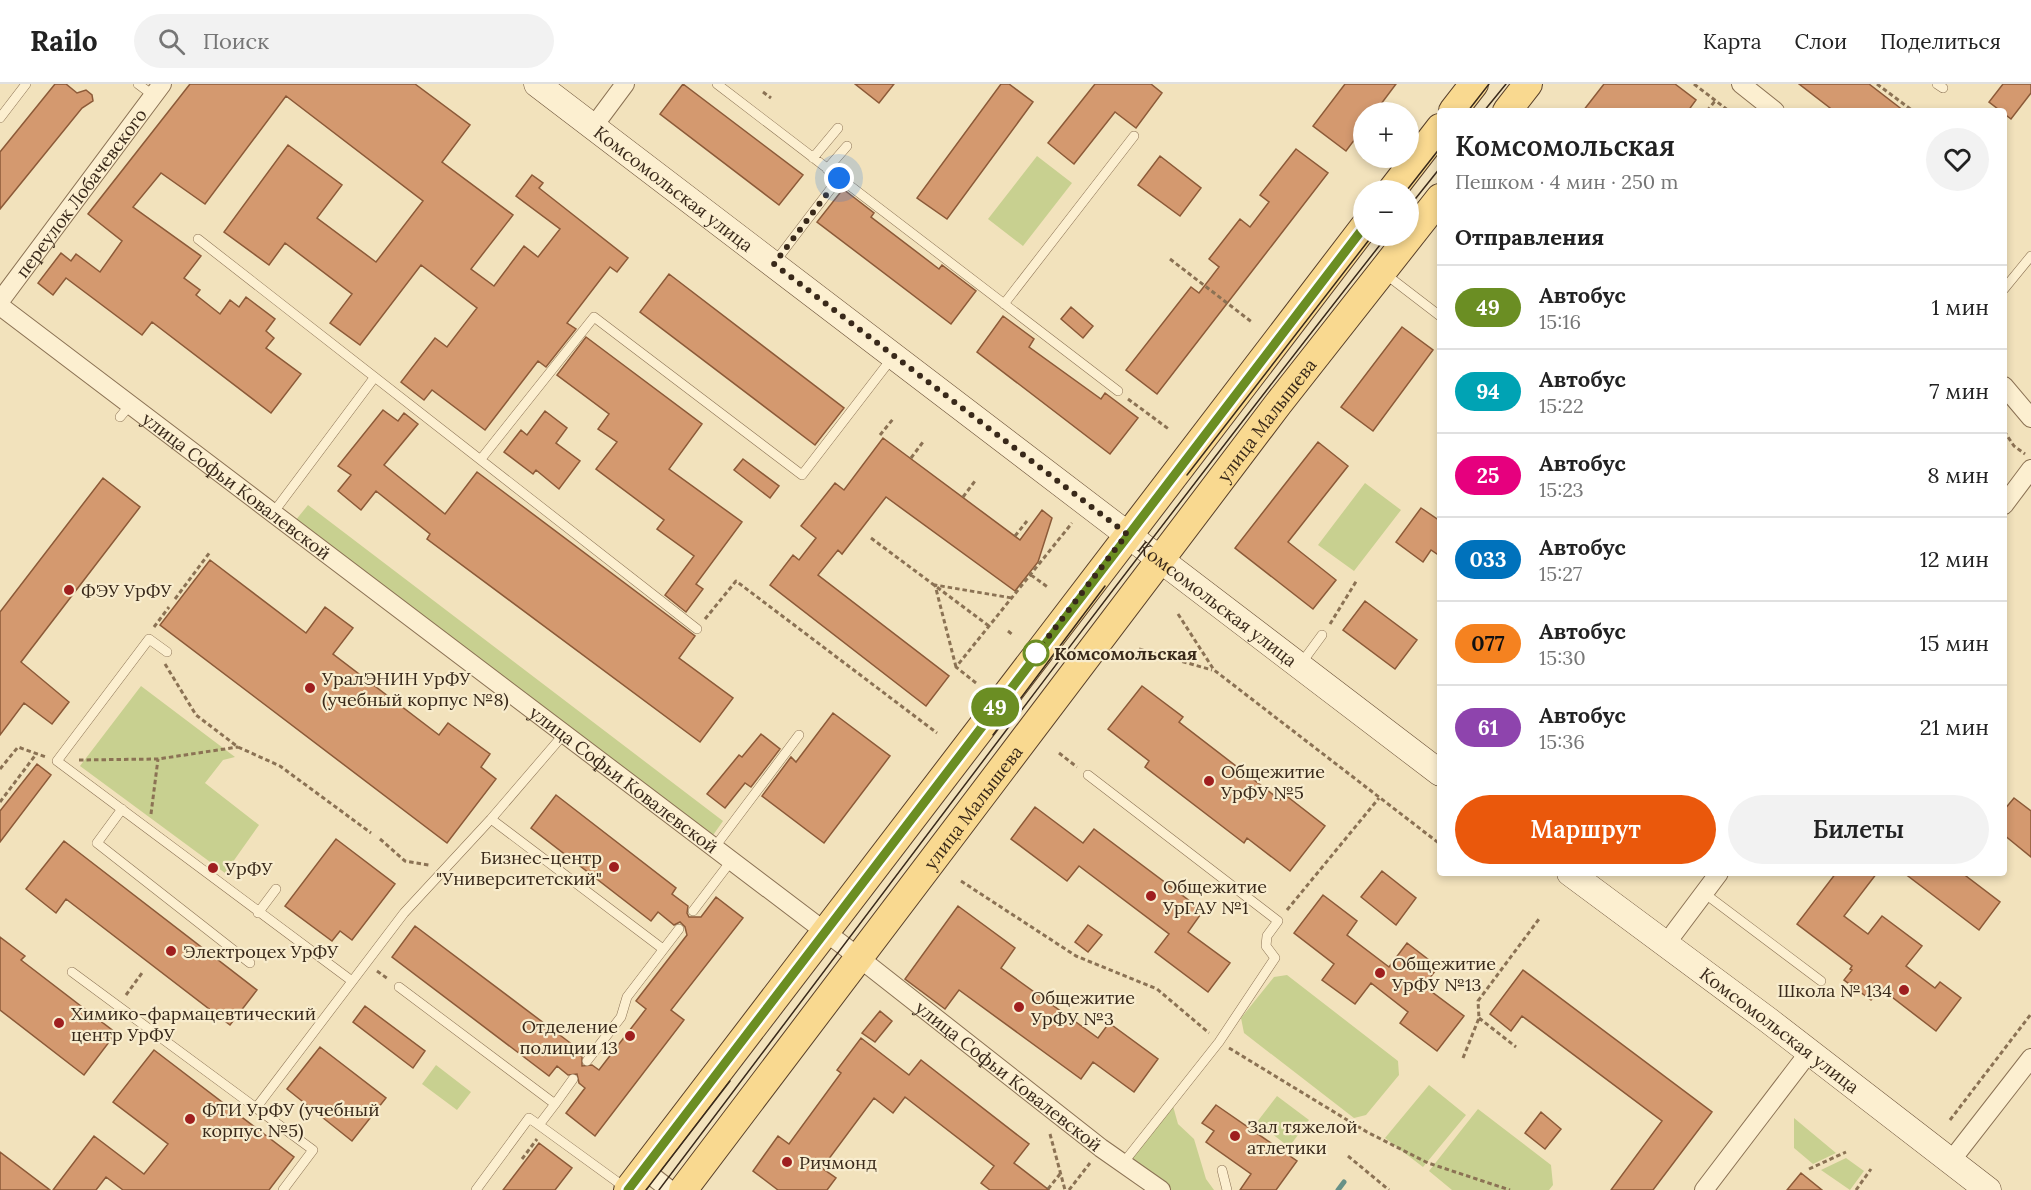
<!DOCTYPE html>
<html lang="ru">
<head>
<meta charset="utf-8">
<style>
  :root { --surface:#fff; --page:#f2f2f2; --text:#222; --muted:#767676; --line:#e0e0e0; --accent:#ea580c }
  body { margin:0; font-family:Lora,serif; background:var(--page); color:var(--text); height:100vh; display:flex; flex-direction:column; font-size:22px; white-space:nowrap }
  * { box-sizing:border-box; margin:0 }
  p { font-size:20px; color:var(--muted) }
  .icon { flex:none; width:33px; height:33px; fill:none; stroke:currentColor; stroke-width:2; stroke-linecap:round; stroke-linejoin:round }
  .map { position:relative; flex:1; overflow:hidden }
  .details { position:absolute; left:1437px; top:24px; width:570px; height:768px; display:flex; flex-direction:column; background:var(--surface); border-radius:6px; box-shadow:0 3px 9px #0003 }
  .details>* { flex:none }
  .badge { padding:0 12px; border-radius:20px; font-size:21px; line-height:39px }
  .buttons { position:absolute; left:1353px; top:18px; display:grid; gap:12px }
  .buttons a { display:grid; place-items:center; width:66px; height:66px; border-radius:50%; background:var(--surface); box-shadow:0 3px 9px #0003; font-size:30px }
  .you { position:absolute; width:30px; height:30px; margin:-15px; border:4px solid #fff; border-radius:50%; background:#1a73e8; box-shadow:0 0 0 9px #1a73e833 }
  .map>.badge { position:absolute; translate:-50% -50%; box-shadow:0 0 0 3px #fff }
  h2 { padding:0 18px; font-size:22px; line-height:54px }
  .round { display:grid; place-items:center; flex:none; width:63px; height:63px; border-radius:32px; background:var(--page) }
  .overview { display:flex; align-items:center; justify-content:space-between; height:102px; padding:0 18px }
  h1 { font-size:28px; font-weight:600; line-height:45px }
  .action { display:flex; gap:12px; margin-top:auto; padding:12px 18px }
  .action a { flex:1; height:69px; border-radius:36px; background:var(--accent); color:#fff; font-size:24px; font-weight:600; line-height:69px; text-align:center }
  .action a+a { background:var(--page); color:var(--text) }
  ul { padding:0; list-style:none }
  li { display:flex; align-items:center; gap:18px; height:84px; padding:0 18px; border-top:2px solid var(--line) }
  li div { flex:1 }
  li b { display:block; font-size:22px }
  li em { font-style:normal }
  li .badge { min-width:66px; font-weight:700; text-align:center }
  header { display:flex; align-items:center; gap:36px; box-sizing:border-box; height:84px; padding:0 30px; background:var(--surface); border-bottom:2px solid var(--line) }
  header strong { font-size:28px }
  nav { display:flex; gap:33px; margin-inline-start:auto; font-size:21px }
  .search { width:420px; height:54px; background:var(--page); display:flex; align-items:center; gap:15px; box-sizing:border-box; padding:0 21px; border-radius:33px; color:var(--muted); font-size:22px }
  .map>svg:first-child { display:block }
  .green { fill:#c8d090 }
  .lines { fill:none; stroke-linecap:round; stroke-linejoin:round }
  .stream { stroke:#679187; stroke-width:5 }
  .building { fill:#d4996f; stroke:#8c5a38; stroke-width:1.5 }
  .lane-casing { stroke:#8b7254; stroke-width:10 }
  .street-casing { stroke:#8b7254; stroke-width:20 }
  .secondary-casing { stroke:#6c5238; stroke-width:27 }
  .primary-casing { stroke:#583f29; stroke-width:30 }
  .path { stroke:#8b7254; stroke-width:3; stroke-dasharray:4.5 3; stroke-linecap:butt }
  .lane { stroke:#fcefd0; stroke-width:9 }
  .street { stroke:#fcefd0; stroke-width:18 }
  .secondary { stroke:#fcefd0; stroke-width:26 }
  .primary { stroke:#f9d990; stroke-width:28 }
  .tram { stroke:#39291a; stroke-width:1.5 }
  .line-casing { stroke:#fff; stroke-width:14 }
  .line { stroke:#6b8e23; stroke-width:9 }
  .walk { stroke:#39291a; stroke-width:6; stroke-dasharray:0 10.8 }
  .poi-dot { fill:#9f1f1f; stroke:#f8eccd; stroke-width:2 }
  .stop-dot { fill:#fff; stroke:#6b8e23; stroke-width:3 }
  .labels { text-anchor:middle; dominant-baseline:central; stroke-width:4.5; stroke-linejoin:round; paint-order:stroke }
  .street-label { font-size:18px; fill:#39291a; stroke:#f8eccd }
  .poi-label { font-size:18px; fill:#39291a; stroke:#f8eccd; text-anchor:start }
  .stop-label { font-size:18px; font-weight:bold; fill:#39291a; stroke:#f8eccd; text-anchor:start }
</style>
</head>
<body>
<header>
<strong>Railo</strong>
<div class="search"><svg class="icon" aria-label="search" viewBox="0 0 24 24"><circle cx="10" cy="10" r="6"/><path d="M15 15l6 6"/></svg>Поиск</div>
<nav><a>Карта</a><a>Слои</a><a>Поделиться</a></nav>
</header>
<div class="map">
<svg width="2031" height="1106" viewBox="0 0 2031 1106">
  <rect width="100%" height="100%" fill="#f2e2bc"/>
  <path class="green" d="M 1037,72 L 1072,99 L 1023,162 L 988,135 Z
    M 1365,399 L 1401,426 L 1354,487 L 1318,461 Z
    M 308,421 L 723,737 L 711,754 L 295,437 Z
    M 141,602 L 235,673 L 223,676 L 205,699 L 259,741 L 225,789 L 80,682 Z
    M 1287,891 L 1398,977 L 1399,991 L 1366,1031 L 1354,1034 L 1244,949 L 1241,934 L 1274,893 Z
    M 436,981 L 471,1008 L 457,1026 L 422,1000 Z
    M 1429,1001 L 1466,1031 L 1423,1083 L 1385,1054 Z
    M 1277,1012 L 1309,1036 L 1289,1063 L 1257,1038 Z
    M 1173,1022 L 1178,1040 L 1194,1055 L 1206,1095 L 1214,1106 L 1169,1106 L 1130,1077 Z
    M 1478,1025 L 1551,1081 L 1553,1101 L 1549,1106 L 1452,1106 L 1429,1087 Z
    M 1794,1034 L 1836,1069 L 1813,1080 L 1794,1064 Z
    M 1846,1074 L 1864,1087 L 1850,1106 L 1821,1086 Z"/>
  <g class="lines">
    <path class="stream" d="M 1338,1106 L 1344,1098"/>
  </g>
  <path class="building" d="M 55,0 L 66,0 L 77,9 L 86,6 L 92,11 L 93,17 L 82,24 L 0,125 L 0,68 Z
    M 190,0 L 415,0 L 470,41 L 442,78 L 513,131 L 471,185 L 494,202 L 524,162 L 538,173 L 560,145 L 516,112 L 532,91 L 543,99 L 539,104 L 628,174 L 617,188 L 610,183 L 567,239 L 576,245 L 546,283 L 538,277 L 485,346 L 432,306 L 424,316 L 401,298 L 435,254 L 447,263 L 477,224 L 421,181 L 360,261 L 330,239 L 352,210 L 285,159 L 269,181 L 224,148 L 288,61 L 342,101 L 317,134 L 376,178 L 423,117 L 286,12 L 205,120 L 161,89 L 133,123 L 201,172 L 184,194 L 200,206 L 196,211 L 220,230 L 230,216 L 239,223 L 246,213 L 275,235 L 266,247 L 274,254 L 266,264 L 301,290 L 271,329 L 152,238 L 142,251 L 66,194 L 53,211 L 38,199 L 61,169 L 71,177 L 76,170 L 100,188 L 122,157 L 88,130 Z
    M 683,0 L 803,91 L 779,121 L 660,30 Z
    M 855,0 L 894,0 L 879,19 Z
    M 1001,0 L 1009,0 L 1033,18 L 947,135 L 917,114 Z
    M 1095,0 L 1151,0 L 1162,9 L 1136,44 L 1115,28 L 1074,80 L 1048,59 Z
    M 1345,0 L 1396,0 L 1375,28 L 1364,28 L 1364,43 L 1346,67 L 1313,42 Z
    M 1604,0 L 1675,0 L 1696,16 L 1688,27 L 1583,27 Z
    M 1799,0 L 1869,0 L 1904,27 L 1834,27 Z
    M 2003,0 L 2031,0 L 2031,9 L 2011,35 L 1989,18 Z
    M 1296,65 L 1328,89 L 1157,310 L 1126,286 L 1191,203 L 1199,209 L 1219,183 L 1209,175 L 1240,135 L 1250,143 L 1269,118 L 1260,111 Z
    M 1160,72 L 1201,104 L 1180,132 L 1138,101 Z
    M 843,105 L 874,129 L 871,133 L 939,185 L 942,181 L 976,207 L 951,240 L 817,138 Z
    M 669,190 L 844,324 L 815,361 L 640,228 Z
    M 1071,223 L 1093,242 L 1083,254 L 1061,235 Z
    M 1003,232 L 1034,255 L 1029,263 L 1101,315 L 1105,309 L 1138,334 L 1110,370 L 977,268 Z
    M 1402,243 L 1433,266 L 1373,347 L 1341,323 Z
    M 586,253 L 702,340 L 669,385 L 742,438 L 696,500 L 703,505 L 686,528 L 665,511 L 694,472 L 657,445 L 664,436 L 596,385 L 617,358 L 598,345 L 609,330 L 557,291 Z
    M 383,326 L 398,337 L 404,329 L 418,340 L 384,381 L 445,430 L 477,388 L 695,552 L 679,574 L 733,614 L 700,658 L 427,455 L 430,450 L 376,407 L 361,426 L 338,407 L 351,391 L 338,382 Z
    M 545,327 L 567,344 L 556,359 L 580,377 L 559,405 L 536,386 L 533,390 L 504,368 L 521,346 L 527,351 Z
    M 883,354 L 1020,456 L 1042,426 L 1052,434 L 1038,478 L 1015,507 L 886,413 L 842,470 L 838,466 L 818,491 L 949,592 L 926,622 L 770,501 L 793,471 L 799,476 L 816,454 L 801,442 L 835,399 L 844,406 Z
    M 1318,358 L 1348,382 L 1288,458 L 1336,496 L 1313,525 L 1235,464 Z
    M 743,375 L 779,402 L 770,414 L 734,386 Z
    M 103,394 L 140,423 L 21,578 L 69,618 L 52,640 L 24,619 L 0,651 L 0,528 Z
    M 1421,424 L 1440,437 L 1440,472 L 1431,466 L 1423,478 L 1396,458 Z
    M 210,476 L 306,549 L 325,523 L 353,544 L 333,570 L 439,651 L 448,639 L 490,670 L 481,683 L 496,695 L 447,759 L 160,541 Z
    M 1365,517 L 1417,556 L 1395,585 L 1343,546 Z
    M 1142,602 L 1183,633 L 1179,638 L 1280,716 L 1284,710 L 1325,742 L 1290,787 L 1247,754 L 1244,759 L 1145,683 L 1149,677 L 1108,645 Z
    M 833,629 L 890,672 L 824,759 L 762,712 L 791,673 L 796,678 Z
    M 761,650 L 780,665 L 751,703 L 745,699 L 725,724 L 707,710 L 739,671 L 742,673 Z
    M 37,680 L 51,691 L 0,758 L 0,727 Z
    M 556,711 L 676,804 L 672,810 L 688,822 L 687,829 L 689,833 L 701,833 L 716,813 L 743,834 L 671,926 L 684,936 L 595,1052 L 566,1029 L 585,1004 L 579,999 L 577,990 L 568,991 L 557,982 L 549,992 L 392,873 L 415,842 L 573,961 L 570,964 L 582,973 L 582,982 L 592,981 L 599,986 L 646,925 L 636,917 L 687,851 L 685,843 L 680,838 L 674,841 L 658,828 L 651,837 L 531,744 Z
    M 2014,714 L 2031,727 L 2031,773 L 2004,751 L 2004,726 Z
    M 1035,723 L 1083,759 L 1094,745 L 1203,827 L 1188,848 L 1230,879 L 1208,908 L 1155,868 L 1169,850 L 1079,782 L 1067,797 L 1011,755 Z
    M 336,755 L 395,800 L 352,856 L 340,847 L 332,857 L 285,822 Z
    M 64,757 L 257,906 L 230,941 L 66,815 L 56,829 L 26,805 Z
    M 1382,787 L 1416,814 L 1396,841 L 1361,813 Z
    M 1836,789 L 1877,789 L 1844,832 L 1868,850 L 1882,832 L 1922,862 L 1906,882 L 1935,904 L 1940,898 L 1961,914 L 1936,947 L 1884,907 L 1882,909 L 1878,906 L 1871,916 L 1844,896 L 1852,886 L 1850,885 L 1852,882 L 1797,840 Z
    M 1904,789 L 1962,789 L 2000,818 L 1979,846 Z
    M 1323,811 L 1357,837 L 1347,851 L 1389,883 L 1407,859 L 1438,883 L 1424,902 L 1464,932 L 1437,967 L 1400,939 L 1408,928 L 1371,899 L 1355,920 L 1322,896 L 1334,880 L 1294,849 Z
    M 958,822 L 1015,864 L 1001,884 L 1098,954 L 1109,939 L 1158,975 L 1134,1008 L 1093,978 L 1081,995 L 959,906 L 945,925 L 905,895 Z
    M 1088,841 L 1102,851 L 1088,868 L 1075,858 Z
    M 0,853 L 25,872 L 21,876 L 116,949 L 84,991 L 0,926 Z
    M 1523,886 L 1712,1028 L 1653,1106 L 1611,1106 L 1662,1037 L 1522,932 L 1511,947 L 1490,930 Z
    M 365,922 L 425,967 L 413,984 L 353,938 Z
    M 880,927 L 892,937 L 875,958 L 862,949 Z
    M 861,954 L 909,991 L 921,976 L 1029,1060 L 1014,1079 L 1049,1106 L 990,1106 L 981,1099 L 994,1082 L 905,1013 L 893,1029 L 874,1014 L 822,1084 L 836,1094 L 827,1106 L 778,1106 L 753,1087 L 778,1052 L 789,1060 L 841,989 L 837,986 Z
    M 320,963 L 386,1014 L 352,1057 L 287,1005 Z
    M 154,966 L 294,1073 L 269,1106 L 123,1106 L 106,1093 L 96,1106 L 53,1106 L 94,1052 L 144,1090 L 168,1060 L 113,1018 Z
    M 1216,1021 L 1297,1077 L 1276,1106 L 1240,1106 L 1251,1090 L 1206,1058 L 1214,1047 L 1202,1039 Z
    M 1541,1028 L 1561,1045 L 1545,1065 L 1525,1049 Z
    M 539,1059 L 572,1084 L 555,1106 L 503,1106 Z
    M 0,1068 L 50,1106 L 0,1106 Z
    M 1801,1089 L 1822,1106 L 1787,1106 Z"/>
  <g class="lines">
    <defs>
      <path id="lane" d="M 138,0 L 154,12
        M 717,0 L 1118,307
        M 1937,0 L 1943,4
        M 0,34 L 26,0
        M 813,74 L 838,44
        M 827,85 L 847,62
        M 198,155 L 697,545
        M 775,178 L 839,94
        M 1384,189 L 1440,232
        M 2004,205 L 2031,172
        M 1004,220 L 1134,52
        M 120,333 L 130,321
        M 481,375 L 594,233 L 802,391 L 892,274
        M 273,429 L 374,294
        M 167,568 L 149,555 L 57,677 L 352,897
        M 1300,581 L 1322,551
        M 1088,691 L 1278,837 L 1267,852 L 1266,862 L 1275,874 L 1219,958 L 1124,1078
        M 122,725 L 97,759 L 250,879
        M 491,735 L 663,865
        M 714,764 L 799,651
        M 1704,809 L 1821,897
        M 693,827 L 731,777
        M 258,829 L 276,805
        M 72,888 L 313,1066 L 283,1106
        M 399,903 L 555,1020 L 539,1041 L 627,1105
        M 587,977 L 621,933 L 627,913 L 679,845
        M 555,1020 L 573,995
        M 256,1024 L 404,829 L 491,735 L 564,650
        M 1222,1086 L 1227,1106
        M 476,1106 L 529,1034 L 539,1041"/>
      <g id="street">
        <path d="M 1741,0 L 1775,27"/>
        <path d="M 593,43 L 625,0"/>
        <path id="s1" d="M 0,217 L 162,0"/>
        <path id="s2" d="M 0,222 L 844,862 L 1101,1064 L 1161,1106"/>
        <path d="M 2004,302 L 2031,334"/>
        <path d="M 2004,421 L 2031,385"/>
        <path d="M 1665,861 L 1719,789"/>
        <path d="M 1950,1078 L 2031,974"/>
        <path d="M 643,1085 L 670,1106"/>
        <path d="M 1704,1106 L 1810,967"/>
      </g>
      <g id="secondary">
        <path id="s3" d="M 537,0 L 1440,689"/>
        <path id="s4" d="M 1570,789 L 1768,936 L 1988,1106"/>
      </g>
      <g id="primary">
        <path d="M 1453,27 L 1474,0"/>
        <path d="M 1507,27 L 1528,0"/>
        <path d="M 1392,106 L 1440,44"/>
        <path d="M 628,1106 L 1364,143"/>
        <path id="s5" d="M 683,1106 L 1278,320 L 1440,114"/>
      </g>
    </defs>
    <use href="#lane" class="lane-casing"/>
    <use href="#street" class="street-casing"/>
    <use href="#secondary" class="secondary-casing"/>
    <use href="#primary" class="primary-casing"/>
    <path class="path" d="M 1694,0 L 1729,27
      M 1877,0 L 1913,27
      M 763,8 L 771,14
      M 1707,27 L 1715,17
      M 1170,175 L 1253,239
      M 1128,315 L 1170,346
      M 2004,347 L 2014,362 L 2025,370
      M 880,351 L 893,335
      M 911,374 L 923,358
      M 963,413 L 975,397
      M 1015,452 L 1027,437
      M 871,454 L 989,542
      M 1031,491 L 1049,504
      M 175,515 L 210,468
      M 1178,530 L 1214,586 L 1440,760
      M 705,535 L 736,497 L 937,649
      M 1330,540 L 1357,496
      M 154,543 L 169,523
      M 1008,547 L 1013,551
      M 1139,565 L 1212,586
      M 165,580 L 196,631 L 238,663 L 280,682 L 371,749
      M 956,583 L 935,501 L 1012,514
      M 976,599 L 956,583 L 1072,439
      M 1059,669 L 1077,683
      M 79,676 L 158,675 L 238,663
      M 0,685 L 18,663 L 46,673
      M 0,718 L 37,669
      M 151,730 L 158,675
      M 380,755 L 405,777 L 429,781
      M 961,797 L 1076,872 L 1157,905 L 1209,949
      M 1287,826 L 1379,714
      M 377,887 L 388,895
      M 126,911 L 142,889
      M 1479,934 L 1516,963
      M 1229,964 L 1367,1048 L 1428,1079 L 1510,1106
      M 1463,974 L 1479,934 L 1478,917 L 1539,835
      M 1950,1036 L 2031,930
      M 1050,1050 L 1065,1106
      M 1348,1072 L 1389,1106
      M 522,1075 L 537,1055
      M 1809,1085 L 1846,1068
      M 1048,1105 L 1060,1090
      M 1069,1106 L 1090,1079
      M 1856,1106 L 1871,1085"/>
    <use href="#lane" class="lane"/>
    <use href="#street" class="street"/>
    <use href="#secondary" class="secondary"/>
    <use href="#primary" class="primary"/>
    <path class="tram" d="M 1468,27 L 1489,0
      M 1484,27 L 1506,0
      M 1407,106 L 1440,64
      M 1408,124 L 1440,84
      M 1187,391 L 1372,152
      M 993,651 L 1105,502
      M 646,1106 L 730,997
      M 659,1106 C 900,787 1140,466 1387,152"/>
  </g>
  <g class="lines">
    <defs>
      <path id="line" d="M 628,1106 L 1364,143"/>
    </defs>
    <use href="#line" class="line-casing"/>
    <use href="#line" class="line"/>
    <path class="walk" d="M 839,94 L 774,180 L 1127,450 L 1036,569"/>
  </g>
  <g class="poi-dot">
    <circle cx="69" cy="506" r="6"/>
    <circle cx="310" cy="604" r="6"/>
    <circle cx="1209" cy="697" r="6"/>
    <circle cx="614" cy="783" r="6"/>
    <circle cx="213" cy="784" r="6"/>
    <circle cx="1151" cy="812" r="6"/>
    <circle cx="171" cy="867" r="6"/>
    <circle cx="1380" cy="889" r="6"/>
    <circle cx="1904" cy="906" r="6"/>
    <circle cx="1019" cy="923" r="6"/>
    <circle cx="59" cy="939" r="6"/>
    <circle cx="630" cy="952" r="6"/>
    <circle cx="190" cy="1035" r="6"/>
    <circle cx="1235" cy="1052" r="6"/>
    <circle cx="787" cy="1078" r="6"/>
  </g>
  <circle class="stop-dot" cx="1036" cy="569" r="12"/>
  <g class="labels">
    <g class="street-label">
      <text stroke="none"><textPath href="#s3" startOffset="172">Комсомольская улица</textPath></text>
      <text stroke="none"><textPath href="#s1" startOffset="135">переулок Лобачевского</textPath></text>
      <text stroke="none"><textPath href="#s5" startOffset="966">улица Малышева</textPath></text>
      <text stroke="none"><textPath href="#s2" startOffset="297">улица Софьи Ковалевской</textPath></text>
      <text stroke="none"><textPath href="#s3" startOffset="856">Комсомольская улица</textPath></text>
      <text stroke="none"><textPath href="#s2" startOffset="783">улица Софьи Ковалевской</textPath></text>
      <text stroke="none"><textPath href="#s5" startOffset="480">улица Малышева</textPath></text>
      <text stroke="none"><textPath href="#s4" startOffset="262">Комсомольская улица</textPath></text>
      <text stroke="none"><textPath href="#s2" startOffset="1269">улица Софьи Ковалевской</textPath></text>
    </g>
    <g class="poi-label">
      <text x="81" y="506">ФЭУ УрФУ</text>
      <text x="322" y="594">УралЭНИН УрФУ<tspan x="322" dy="21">(учебный корпус №8)</tspan></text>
      <text x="1221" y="687">Общежитие<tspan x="1221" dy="21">УрФУ №5</tspan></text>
      <text x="602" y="773" text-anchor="end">Бизнес-центр<tspan x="602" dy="21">"Университетский"</tspan></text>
      <text x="225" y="784">УрФУ</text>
      <text x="1163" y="802">Общежитие<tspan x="1163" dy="21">УрГАУ №1</tspan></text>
      <text x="183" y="867">Электроцех УрФУ</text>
      <text x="1392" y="879">Общежитие<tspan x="1392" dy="21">УрФУ №13</tspan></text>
      <text x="1892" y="906" text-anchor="end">Школа № 134</text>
      <text x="1031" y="913">Общежитие<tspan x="1031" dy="21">УрФУ №3</tspan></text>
      <text x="71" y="929">Химико-фармацевтический<tspan x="71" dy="21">центр УрФУ</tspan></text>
      <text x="618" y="942" text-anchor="end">Отделение<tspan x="618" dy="21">полиции 13</tspan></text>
      <text x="202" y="1025">ФТИ УрФУ (учебный<tspan x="202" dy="21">корпус №5)</tspan></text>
      <text x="1247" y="1042">Зал тяжелой<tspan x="1247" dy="21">атлетики</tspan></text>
      <text x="799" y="1078">Ричмонд</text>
    </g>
    <g class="stop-label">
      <text x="1054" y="569">Комсомольская</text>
    </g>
  </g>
</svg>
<div class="buttons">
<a>+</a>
<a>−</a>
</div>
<div class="you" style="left:839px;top:94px"></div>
<b class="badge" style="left:995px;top:623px;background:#6b8e23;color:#fff">49</b>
<section class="details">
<div class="overview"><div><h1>Комсомольская</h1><p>Пешком · 4 мин · 250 m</p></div><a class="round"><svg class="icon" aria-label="heart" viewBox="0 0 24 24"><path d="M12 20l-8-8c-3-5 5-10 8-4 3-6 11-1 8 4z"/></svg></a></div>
<h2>Отправления</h2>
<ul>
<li><span class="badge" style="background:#6b8e23;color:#fff">49</span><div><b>Автобус</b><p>15:16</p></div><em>1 мин</em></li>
<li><span class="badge" style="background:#00a3b4;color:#fff">94</span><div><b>Автобус</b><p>15:22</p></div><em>7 мин</em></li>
<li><span class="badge" style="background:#e6007e;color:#fff">25</span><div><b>Автобус</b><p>15:23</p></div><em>8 мин</em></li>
<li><span class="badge" style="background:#0072bc;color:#fff">033</span><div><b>Автобус</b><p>15:27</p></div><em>12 мин</em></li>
<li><span class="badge" style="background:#f58220;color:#111">077</span><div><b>Автобус</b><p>15:30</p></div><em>15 мин</em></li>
<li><span class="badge" style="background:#8e44ad;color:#fff">61</span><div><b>Автобус</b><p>15:36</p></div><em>21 мин</em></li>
</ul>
<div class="action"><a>Маршрут</a><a>Билеты</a></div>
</section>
</div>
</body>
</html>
